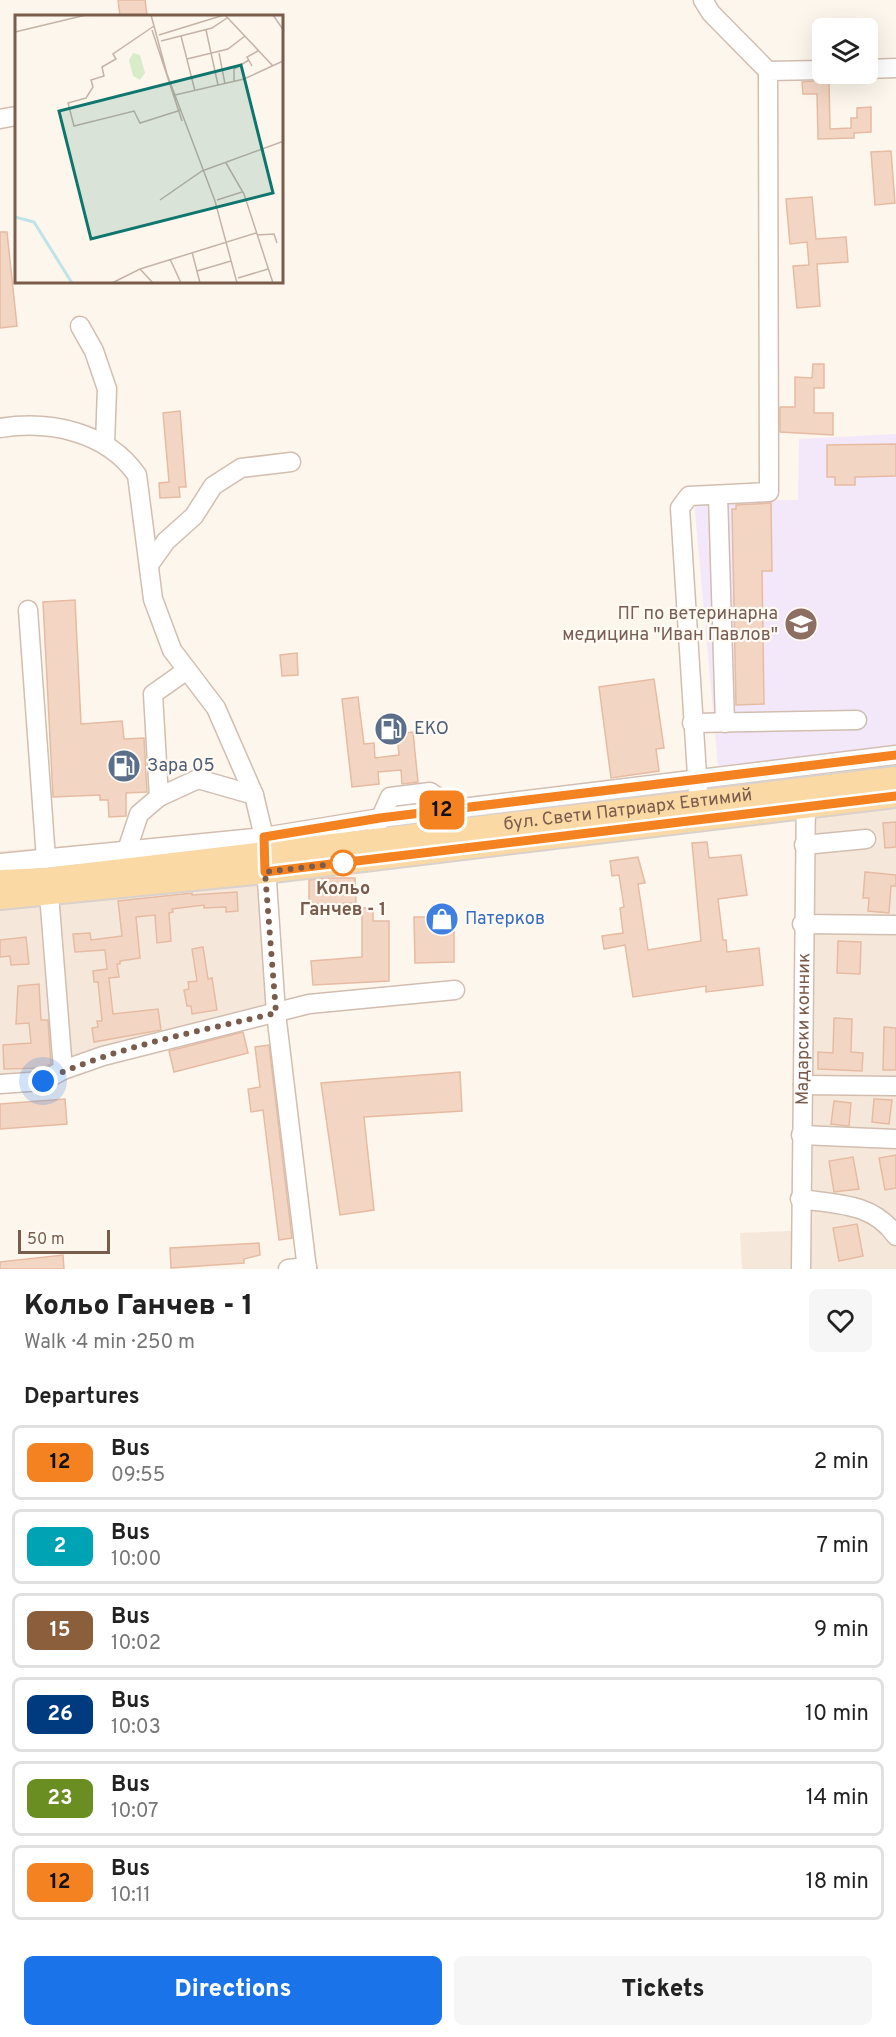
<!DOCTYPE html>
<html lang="en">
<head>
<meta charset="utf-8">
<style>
  :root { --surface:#fff; --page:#f6f6f6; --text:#222; --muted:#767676; --line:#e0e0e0; --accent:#1a73e8 }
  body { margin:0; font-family:Overpass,sans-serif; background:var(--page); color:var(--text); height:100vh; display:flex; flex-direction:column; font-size:22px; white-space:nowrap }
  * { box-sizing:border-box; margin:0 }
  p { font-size:20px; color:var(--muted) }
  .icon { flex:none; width:33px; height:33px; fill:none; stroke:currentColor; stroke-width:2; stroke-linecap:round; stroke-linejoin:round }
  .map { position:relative; height:1269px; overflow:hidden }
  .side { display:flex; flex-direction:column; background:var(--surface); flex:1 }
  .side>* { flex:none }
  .badge { padding:0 12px; border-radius:9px; font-size:21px; line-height:39px }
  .controls { position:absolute; left:812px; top:18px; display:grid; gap:12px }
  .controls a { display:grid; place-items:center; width:66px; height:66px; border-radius:9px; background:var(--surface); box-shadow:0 6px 24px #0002; font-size:30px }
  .scale { position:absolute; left:18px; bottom:15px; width:92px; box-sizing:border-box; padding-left:6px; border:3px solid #7a5c4d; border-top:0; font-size:16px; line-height:21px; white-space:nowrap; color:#7a5c4d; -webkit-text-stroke:4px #fffaf3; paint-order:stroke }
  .you { position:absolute; width:30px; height:30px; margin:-15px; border:4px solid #fff; border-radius:50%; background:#1a73e8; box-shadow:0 0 0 9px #1a73e833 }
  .map>.badge { position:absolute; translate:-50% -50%; box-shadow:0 0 0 3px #fff }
  h2 { padding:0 24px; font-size:22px; line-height:54px }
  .round { display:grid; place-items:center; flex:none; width:63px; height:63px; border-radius:9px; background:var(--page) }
  .summary { display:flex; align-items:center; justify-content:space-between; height:102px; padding:0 24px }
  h1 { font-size:28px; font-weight:800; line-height:45px }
  .action { display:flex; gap:12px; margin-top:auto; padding:12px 24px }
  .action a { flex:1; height:69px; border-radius:9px; background:var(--accent); color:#fff; font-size:24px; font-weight:800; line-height:69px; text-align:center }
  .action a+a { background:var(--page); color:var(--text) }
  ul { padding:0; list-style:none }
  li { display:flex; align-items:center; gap:18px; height:75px; margin:0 12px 9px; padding:0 12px; border:3px solid var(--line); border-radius:9px }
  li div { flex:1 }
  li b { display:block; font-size:22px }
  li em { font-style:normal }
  li .badge { min-width:66px; font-weight:700; text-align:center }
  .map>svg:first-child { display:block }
  .residential { fill:#f5e8da }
  .education { fill:#f3e8fa }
  .building { fill:#f3d5c3; stroke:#e6bba3; stroke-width:1.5 }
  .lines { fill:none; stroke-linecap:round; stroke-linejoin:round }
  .minor-casing { stroke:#d1beb0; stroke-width:21 }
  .major-casing { stroke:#dad1cd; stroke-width:26 }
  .minor { stroke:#fff; stroke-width:18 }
  .major { stroke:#fbd9a5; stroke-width:22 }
  .line-casing { stroke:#fff; stroke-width:14 }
  .line { stroke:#f58220; stroke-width:9 }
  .walk { stroke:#7a5c4d; stroke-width:6; stroke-dasharray:0 10.8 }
  .stop-dot { fill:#fff; stroke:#f58220; stroke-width:3 }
  .labels { text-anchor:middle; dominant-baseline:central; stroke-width:4.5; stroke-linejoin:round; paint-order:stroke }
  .education-label { font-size:18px; fill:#785e54; stroke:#fffaf3; text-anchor:end }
  .service-label { font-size:18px; fill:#4e5e75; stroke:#fffaf3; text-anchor:start }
  .street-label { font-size:18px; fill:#7a5c4d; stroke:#fffaf3 }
  .stop-label { font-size:18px; font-weight:bold; fill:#7a5c4d; stroke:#fffaf3 }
  .shop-label { font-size:18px; fill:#366cbe; stroke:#fffaf3; text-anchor:start }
  .inset-river { fill:none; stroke:#bfe3e8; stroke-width:3 }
  .inset-road { fill:none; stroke:#c5b3a7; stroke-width:1.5 }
  .view { fill:#0f766e; fill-opacity:0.15; stroke:#0f766e; stroke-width:3 }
  .inset-edge { fill:none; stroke:#7a5c4d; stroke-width:3 }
</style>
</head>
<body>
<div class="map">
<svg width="896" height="1269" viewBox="0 0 896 1269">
  <rect width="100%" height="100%" fill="#fdf6ec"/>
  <path class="residential" d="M 896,800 L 896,1269 L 742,1269 L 740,1233 L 812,1230 L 816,811 Z
    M 263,831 L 281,1008 L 147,1043 L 79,1076 L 0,1082 L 0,851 Z"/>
  <path class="education" d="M 896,434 L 896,747 L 718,766 L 694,501 L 798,500 L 799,439 Z"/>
  <path class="building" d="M 118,0 L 145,0 L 147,16 L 120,16 Z
    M 829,80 L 830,129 L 851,128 L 851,118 L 857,118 L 857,108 L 871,107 L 871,132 L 854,133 L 854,138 L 818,139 L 817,94 L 803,94 L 802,82 Z
    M 891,151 L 895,203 L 875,205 L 871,152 Z
    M 812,197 L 816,239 L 846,237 L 848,262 L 817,264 L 820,306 L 797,308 L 793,266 L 809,265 L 807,242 L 790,244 L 786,199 Z
    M 0,232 L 7,232 L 17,326 L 0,328 Z
    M 813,364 L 824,364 L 824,388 L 814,388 L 814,413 L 833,413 L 833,435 L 780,432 L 780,407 L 795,407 L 795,377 L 812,378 Z
    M 180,411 L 186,487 L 179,487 L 180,497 L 160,498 L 159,483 L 169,482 L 163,413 Z
    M 896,444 L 896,476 L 855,477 L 855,485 L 835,485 L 835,477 L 827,477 L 827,445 Z
    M 771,503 L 772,571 L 762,571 L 764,704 L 736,705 L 732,509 L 736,509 L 736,505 Z
    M 75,600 L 81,724 L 122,721 L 124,739 L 144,738 L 147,792 L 126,793 L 126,816 L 109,817 L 108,800 L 100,800 L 100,795 L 53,797 L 43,602 Z
    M 297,653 L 298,675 L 282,676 L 280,655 Z
    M 654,679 L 664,748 L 656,749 L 659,771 L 611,778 L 599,687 Z
    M 358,697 L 364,744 L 374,743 L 375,758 L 399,755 L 397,734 L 413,732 L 418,782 L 402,784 L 401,770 L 378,772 L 379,784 L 352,787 L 342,699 Z
    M 896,822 L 896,847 L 885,848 L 883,823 Z
    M 707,842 L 709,858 L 741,855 L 747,895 L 718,899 L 723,940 L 726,940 L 727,952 L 759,948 L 763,985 L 706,992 L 706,986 L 633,997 L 625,945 L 604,949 L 602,936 L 623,933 L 620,908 L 624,907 L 619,875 L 612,876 L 610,861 L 638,857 L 645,883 L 638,884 L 648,950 L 701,941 L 692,843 Z
    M 865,872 L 896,875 L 896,886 L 891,886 L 889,913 L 868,911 L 869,898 L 863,898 Z
    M 326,878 L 355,878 L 356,903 L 309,904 L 309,880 Z
    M 237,892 L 238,911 L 226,912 L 226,907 L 204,908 L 204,905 L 172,909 L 173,912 L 169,913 L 171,941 L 157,943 L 155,915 L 136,917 L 140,958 L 120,961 L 120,964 L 117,964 L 119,977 L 109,978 L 113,1014 L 158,1009 L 161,1030 L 94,1042 L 92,1028 L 98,1027 L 97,1021 L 102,1021 L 98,982 L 94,982 L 93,971 L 107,969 L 105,950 L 75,952 L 73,934 L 90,933 L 91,940 L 122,936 L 118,901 L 192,893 L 192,895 Z
    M 362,908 L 373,908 L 373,921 L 389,921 L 389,981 L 313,985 L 311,961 L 362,957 Z
    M 414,917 L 454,917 L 454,962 L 415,963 Z
    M 26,937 L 29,964 L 11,965 L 10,956 L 0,957 L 0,940 Z
    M 838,941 L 861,942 L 860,974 L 837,973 Z
    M 203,947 L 208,979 L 212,978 L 217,1010 L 192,1014 L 191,1006 L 187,1006 L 184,990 L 189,989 L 188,982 L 197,981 L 192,949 Z
    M 39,984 L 41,1020 L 48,1020 L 51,1064 L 43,1068 L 4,1069 L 3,1045 L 31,1043 L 29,1023 L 16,1024 L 18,986 Z
    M 834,1018 L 852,1019 L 851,1052 L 863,1053 L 862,1071 L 818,1069 L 818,1052 L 833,1053 Z
    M 884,1027 L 896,1028 L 896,1070 L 883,1070 Z
    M 243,1032 L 248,1053 L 174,1072 L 169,1051 Z
    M 269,1045 L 292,1238 L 279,1240 L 263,1110 L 251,1112 L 248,1089 L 260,1087 L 255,1047 Z
    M 460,1072 L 462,1111 L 364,1117 L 374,1210 L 340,1215 L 321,1083 Z
    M 65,1099 L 67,1124 L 0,1129 L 0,1104 Z
    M 874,1099 L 892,1100 L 889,1124 L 872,1122 Z
    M 834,1101 L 851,1103 L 849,1126 L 831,1124 Z
    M 896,1155 L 896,1188 L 885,1190 L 879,1158 Z
    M 853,1157 L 859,1189 L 834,1192 L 829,1161 Z
    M 857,1224 L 863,1256 L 839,1261 L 833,1228 Z
    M 259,1243 L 260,1255 L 244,1259 L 244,1263 L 171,1268 L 170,1248 Z
    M 63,1255 L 64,1269 L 0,1269 L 0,1262 Z"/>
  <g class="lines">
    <defs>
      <g id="minor">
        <path d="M 703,0 L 711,13 L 768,71"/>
        <path d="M 867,69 L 896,68"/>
        <path d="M 0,119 L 16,116"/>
        <path d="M 80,326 L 94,351 L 107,389 L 105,443"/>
        <path d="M 0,428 C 50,420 107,432 137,475 L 153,599 L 172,650 L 216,708 L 254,795 L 264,837 L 276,1013 L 307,1269"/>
        <path d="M 718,495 L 725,723"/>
        <path d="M 149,565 L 166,541 L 194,516 L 213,486 L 241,468 L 291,462"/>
        <path d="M 28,610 L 46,859"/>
        <path d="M 692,723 L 857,720"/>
        <path d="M 698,791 L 680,508 L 689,496 L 769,492 L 768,71 L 822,70"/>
        <path d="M 159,797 L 153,694 L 187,670"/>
        <path d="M 377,826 L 390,797 L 430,792 L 459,812"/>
        <path d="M 804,845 L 866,839"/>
        <path d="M 127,850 L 139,814 L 159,797 L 198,779 L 254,795"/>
        <path d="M 0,863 L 264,837 L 380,818 L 896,755"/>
        <path d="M 49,894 L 63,1070"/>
        <path d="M 802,924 L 896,925"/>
        <path d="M 0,1084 L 43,1081 L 63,1070 L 103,1056 L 309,1004 L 455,990"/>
        <path d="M 803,1085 L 896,1086"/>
        <path d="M 801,1135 L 896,1139"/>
        <path d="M 800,1199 C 836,1204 874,1203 896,1236"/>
        <path d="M 288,1269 L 307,1267"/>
        <path id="s1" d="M 801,1269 L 806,794"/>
      </g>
      <g id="major">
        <path id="s2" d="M 0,881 L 47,879 L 896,778"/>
        <path d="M 0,898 L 265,872 L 896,796"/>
      </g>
    </defs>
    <use href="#minor" class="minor-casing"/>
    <use href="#major" class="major-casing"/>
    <use href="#minor" class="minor"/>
    <use href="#major" class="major"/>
  </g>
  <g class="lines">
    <defs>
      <path id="line" d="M 896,755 L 380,818 L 264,837 L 265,872 L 896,796"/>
    </defs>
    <use href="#line" class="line-casing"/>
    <use href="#line" class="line"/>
    <path class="walk" d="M 43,1081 C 116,1046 197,1032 276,1013 L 265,872 L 343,863"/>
  </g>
  <defs>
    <symbol id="school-disc" viewBox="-11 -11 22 22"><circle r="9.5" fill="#8d6e63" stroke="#fffaf3"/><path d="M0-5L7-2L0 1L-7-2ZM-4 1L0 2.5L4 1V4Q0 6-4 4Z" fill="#fff"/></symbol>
    <symbol id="fuel-disc" viewBox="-11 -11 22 22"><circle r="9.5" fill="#5c6f8a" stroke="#fffaf3"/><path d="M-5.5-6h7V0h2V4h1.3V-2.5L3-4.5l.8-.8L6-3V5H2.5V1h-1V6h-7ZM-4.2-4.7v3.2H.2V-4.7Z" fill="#fff"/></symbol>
    <symbol id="shop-disc" viewBox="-11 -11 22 22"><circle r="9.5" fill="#3f7fe0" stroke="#fffaf3"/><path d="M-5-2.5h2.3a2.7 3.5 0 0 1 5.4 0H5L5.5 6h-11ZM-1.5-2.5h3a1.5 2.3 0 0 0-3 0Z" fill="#fff"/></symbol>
  </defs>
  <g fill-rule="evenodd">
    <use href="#school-disc" x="782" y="605" width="38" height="38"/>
    <use href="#fuel-disc" x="372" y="710" width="38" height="38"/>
    <use href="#fuel-disc" x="105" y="747" width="38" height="38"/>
    <use href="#shop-disc" x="423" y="900" width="38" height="38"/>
  </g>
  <circle class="stop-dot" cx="343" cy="863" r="12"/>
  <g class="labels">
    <g class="education-label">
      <text x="778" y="614">ПГ по ветеринарна<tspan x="778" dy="21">медицина "Иван Павлов"</tspan></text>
    </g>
    <g class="service-label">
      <text x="414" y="729">EKO</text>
      <text x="147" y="766">Зара 05</text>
    </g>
    <g class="street-label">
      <text stroke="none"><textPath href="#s2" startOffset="632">бул. Свети Патриарх Евтимий</textPath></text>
      <text stroke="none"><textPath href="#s1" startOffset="240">Мадарски конник</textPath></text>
    </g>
    <g class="stop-label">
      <text x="343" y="889">Кольо<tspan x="343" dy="21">Ганчев - 1</tspan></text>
    </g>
    <g class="shop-label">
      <text x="465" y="919">Патерков</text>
    </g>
  </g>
  <g transform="translate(15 15)">
    <rect width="268" height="268" fill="#fdf6ec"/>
    <path d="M 118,38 L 125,40 L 130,58 L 125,65 L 118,61 L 114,45 Z" fill="#d8ecc9"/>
    <path class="inset-river" d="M 0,202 L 19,207 L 57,268"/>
    <path class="inset-road" d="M 136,0 L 152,59 L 200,186 L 222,268M 210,0 L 258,51M 258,0 L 269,16M 139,11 L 98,39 L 101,44 L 87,52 L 89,61 L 76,65 L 78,72 L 71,83 L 53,88 L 59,111 L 119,96 L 125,108 L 166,95M 137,15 L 167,106M 191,15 L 203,70M 0,17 L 71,0M 144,20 L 209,0M 166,21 L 180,76M 146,26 L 197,13 L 212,3M 204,38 L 210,69M 172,44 L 213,34 L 230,21M 237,51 L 232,42 L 243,36M 219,67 L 219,54 L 234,45M 160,80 L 229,64 L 268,46M 211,148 L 229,179 L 258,268M 145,185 L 187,156 L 269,126M 202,185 L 227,177M 242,220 L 259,219 L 262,228M 177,237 L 185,268M 155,244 L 166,268M 125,254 L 138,268M 182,256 L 216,246M 223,263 L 253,254M 97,268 L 125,254 L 241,218"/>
    <path class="view" d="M 226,50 L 258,178 L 76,224 L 44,96 Z"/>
    <rect width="268" height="268" class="inset-edge"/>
  </g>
</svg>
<div class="controls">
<a><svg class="icon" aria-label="layers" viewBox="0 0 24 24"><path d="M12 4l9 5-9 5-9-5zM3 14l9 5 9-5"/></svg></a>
</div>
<div class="scale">50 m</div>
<div class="you" style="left:43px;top:1081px"></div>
<b class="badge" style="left:442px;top:810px;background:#f58220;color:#111">12</b>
</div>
<section class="side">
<div class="summary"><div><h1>Кольо Ганчев - 1</h1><p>Walk · 4 min · 250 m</p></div><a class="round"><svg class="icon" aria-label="heart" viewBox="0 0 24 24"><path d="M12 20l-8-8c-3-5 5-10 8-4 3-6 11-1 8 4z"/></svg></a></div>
<h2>Departures</h2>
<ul>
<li><span class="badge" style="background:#f58220;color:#111">12</span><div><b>Bus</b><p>09:55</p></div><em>2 min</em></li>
<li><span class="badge" style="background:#00a3b4;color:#fff">2</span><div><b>Bus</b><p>10:00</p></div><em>7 min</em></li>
<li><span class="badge" style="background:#8b5e3c;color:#fff">15</span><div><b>Bus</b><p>10:02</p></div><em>9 min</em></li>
<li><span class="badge" style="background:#003b80;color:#fff">26</span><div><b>Bus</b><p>10:03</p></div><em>10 min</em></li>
<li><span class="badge" style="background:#6b8e23;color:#fff">23</span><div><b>Bus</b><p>10:07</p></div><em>14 min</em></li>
<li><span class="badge" style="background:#f58220;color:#111">12</span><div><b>Bus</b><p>10:11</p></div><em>18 min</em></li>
</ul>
<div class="action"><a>Directions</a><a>Tickets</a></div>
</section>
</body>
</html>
